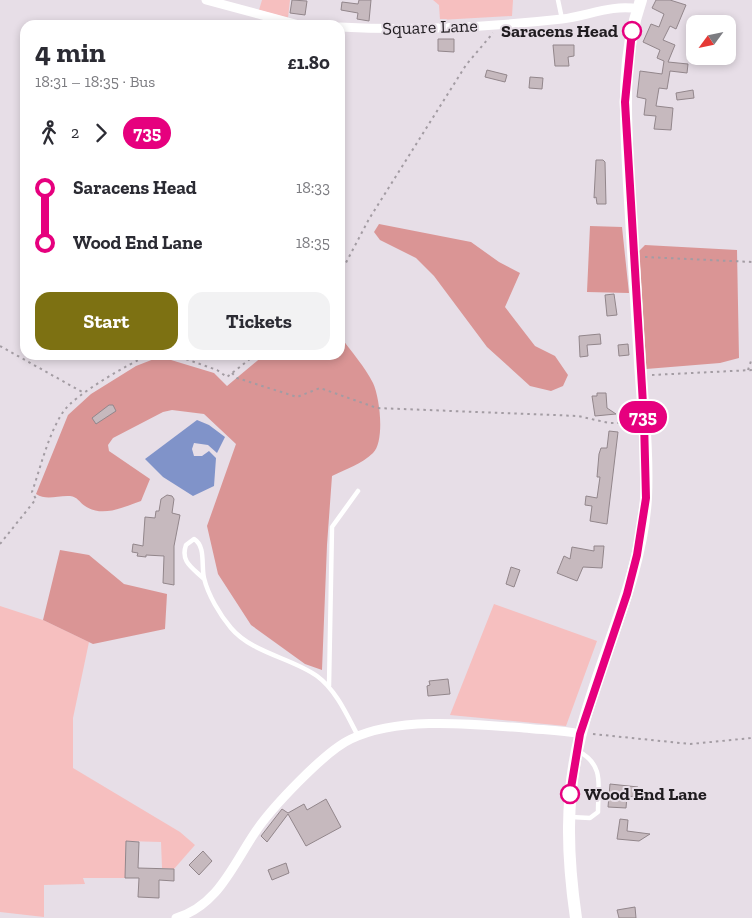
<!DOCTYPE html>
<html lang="en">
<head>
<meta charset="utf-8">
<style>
  :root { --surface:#fff; --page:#f2f2f3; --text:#2b2b33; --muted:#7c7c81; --accent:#7d7112 }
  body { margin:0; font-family:"Zilla Slab",serif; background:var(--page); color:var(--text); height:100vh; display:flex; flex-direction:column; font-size:19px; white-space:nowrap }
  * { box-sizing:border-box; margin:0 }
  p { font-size:16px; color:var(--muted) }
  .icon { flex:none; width:28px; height:28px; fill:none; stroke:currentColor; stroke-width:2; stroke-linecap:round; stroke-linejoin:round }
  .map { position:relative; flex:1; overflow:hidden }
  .drawer { position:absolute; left:20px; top:20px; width:325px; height:340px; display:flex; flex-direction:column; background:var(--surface); border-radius:15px; box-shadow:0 2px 8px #0003 }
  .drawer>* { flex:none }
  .badge { padding:0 10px; border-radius:16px; font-size:18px; line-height:32px }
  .needle { width:32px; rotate:237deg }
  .fabs { position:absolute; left:686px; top:15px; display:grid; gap:10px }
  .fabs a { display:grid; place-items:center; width:50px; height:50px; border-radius:10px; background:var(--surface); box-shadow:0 2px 8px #0003; font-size:25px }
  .map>.badge { position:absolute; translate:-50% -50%; box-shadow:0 0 0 2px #fff }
  .legs { display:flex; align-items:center; gap:8px; height:55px; padding:0 15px; font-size:16px }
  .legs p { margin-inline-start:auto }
  .summary { display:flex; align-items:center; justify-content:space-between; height:85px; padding:0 15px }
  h1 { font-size:28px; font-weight:800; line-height:38px }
  .cta { display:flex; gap:10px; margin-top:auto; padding:10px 15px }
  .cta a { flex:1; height:58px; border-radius:15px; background:var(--accent); color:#fff; font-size:20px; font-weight:800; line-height:58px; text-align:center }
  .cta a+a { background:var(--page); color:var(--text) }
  ul { padding:0 15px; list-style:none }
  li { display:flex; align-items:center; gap:18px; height:55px; font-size:19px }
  li i { display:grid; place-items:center; width:8px; height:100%; margin:0 6px; background:currentColor }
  li i::after { content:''; width:12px; height:12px; margin:-6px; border:4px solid; border-radius:50%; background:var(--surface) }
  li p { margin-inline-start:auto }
  li:first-child i { background:linear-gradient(#0000 50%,currentColor 0) }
  li:last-child i { background:linear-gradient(currentColor 50%,#0000 0) }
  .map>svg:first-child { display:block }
  .green { fill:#f6bfbf }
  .forest { fill:#da9595 }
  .water { fill:#8093c9 }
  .building { fill:#c6b9be; stroke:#92868b }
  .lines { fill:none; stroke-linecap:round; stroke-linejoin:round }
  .path { stroke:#a39ca3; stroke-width:2; stroke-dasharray:2.5 4; stroke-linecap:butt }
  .service { stroke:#fff; stroke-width:4.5 }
  .minor { stroke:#fff; stroke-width:9 }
  .secondary { stroke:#fff; stroke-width:12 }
  .line-1-casing { stroke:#fff; stroke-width:11 }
  .line-1 { stroke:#e6007e; stroke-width:8 }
  .stop-1-dot { fill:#fff; stroke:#e6007e; stroke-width:2.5 }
  .labels { text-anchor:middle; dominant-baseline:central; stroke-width:4; stroke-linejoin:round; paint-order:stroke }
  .street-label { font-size:18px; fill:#201c20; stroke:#e7dee7 }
  .stop-label { font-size:18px; font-weight:bold; fill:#201c20; stroke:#e7dee7; text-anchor:end }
</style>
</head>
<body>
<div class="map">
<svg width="752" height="918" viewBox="0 0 752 918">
  <rect width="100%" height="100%" fill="#e7dee7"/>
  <path class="green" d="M 262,0 L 290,0 L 288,18 L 259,10 Z
    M 433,0 L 513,0 L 512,16 L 440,20 L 439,5 Z
    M 494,604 L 597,641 L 566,726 L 450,715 Z
    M 0,606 L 43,620 L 89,642 L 73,718 L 73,768 L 180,832 L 195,845 L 174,869 L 162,868 L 161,842 L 126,841 L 125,878 L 83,878 L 85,884 L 44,885 L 44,917 L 0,912 Z"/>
  <path class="forest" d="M 379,224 L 471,242 L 499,262 L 520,273 L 505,307 L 535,346 L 555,356 L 568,375 L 563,386 L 551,391 L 530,386 L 487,347 L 434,276 L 416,258 L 380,240 L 374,232 Z
    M 590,226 L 622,227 L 629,293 L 587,292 Z
    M 645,245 L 737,250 L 739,358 L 720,363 L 646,369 L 639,251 Z
    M 340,336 C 351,351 365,367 373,383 C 380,398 385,441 373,453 C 362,464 346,469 332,476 L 327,545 L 322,670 L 305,664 L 251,625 L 218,574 L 207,526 L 236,444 L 204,414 L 172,410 L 163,412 L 113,438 L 108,445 L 109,451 L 150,479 L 141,501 C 124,507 102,518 85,506 C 79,502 78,497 70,496 C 58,495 47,501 36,494 L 68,415 L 91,394 L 136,366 L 154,359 L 171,360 L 214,373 L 227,386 L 264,355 L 340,355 Z
    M 60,550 L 89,555 L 124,584 L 167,594 L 165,629 L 93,644 L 43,620 Z"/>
  <path class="water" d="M 197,420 L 209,425 L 225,437 L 217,453 L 208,445 L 194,443 L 192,449 L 194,456 L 202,456 L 209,451 L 216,458 L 214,486 L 193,496 L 163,477 L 145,459 Z"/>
  <path class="building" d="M 292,0 L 307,1 L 305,15 L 290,13 Z
    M 359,0 L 371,0 L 369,21 L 357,19 L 358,13 L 341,10 L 342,2 L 358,4 Z
    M 656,0 L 670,0 L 686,5 L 676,29 L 670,26 L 663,40 L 675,45 L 668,62 L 688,64 L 687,73 L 670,71 L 667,89 L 659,88 L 656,106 L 673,108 L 671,130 L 654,129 L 656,116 L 644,115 L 646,99 L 637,97 L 640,71 L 662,74 L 664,61 L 657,58 L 660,50 L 643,42 L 651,24 L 659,27 L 664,14 L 652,8 Z
    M 438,39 L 454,39 L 454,52 L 438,51 Z
    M 553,45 L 574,45 L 574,56 L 568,57 L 569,66 L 555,66 Z
    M 487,70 L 507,75 L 505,82 L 485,77 Z
    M 530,77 L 543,78 L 542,89 L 529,88 Z
    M 693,90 L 694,98 L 677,100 L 676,93 Z
    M 596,160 L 603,160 L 605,162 L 606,204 L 597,204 L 596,197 L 594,198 Z
    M 614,294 L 617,315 L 607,316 L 605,295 Z
    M 600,334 L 601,344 L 587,345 L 588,356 L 580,357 L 579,336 Z
    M 628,344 L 629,355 L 619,356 L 618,345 Z
    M 597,393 L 606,393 L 607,408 L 616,414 L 595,416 L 592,396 L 597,396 Z
    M 109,405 L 113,405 L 116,411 L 96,424 L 92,418 Z
    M 609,431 L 618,432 L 607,524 L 590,521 L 592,506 L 585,505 L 586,496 L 597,498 L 600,477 L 597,477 L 599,454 L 601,448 L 607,448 Z
    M 167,495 L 172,496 L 174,499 L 172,513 L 180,515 L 174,546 L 174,585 L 163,583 L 164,556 L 146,555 L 146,557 L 137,556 L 138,553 L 132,552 L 133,544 L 143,546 L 145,517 L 155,518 L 156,511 L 159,511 L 161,499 Z
    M 594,546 L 604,546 L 602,568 L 583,567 L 577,581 L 557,573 L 564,556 L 570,559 L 572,547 L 594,551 Z
    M 511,567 L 520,570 L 514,587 L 506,584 Z
    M 448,679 L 450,694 L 428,696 L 427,686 L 430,685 L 429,681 Z
    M 610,784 L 638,787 L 637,797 L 627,796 L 626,808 L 608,807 Z
    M 326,799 L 341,827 L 306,846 L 288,814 L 267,842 L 261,836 L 282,809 L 288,813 L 304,804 L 307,810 Z
    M 620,819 L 628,820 L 627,831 L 650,834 L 639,841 L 617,839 Z
    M 126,841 L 139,842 L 138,868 L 174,869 L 174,881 L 159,880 L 159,898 L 138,897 L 139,878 L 125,878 Z
    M 203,851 L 212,861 L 199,875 L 189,865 Z
    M 286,863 L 289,873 L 272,880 L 268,870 Z
    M 635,907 L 636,918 L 619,918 L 617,910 Z"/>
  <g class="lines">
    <path class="path" d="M 645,257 L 752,262
      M 340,274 L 369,219 L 466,65 L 493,33
      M 0,346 L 84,393
      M 174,355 L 217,370 L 227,377 L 255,355
      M 748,370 L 752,358
      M 232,373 L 237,378 L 297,397 L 320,388 L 377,408 L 578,416 L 609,423 L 633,423
      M 652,375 L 752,370
      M 0,544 L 36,499 L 32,492 C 41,466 48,435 63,412 C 74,395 130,363 149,355
      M 593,734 L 690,744 L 752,738"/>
    <path class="service" d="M 558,0 L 562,19
      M 204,579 C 193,568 180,562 186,545 L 194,539 C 206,546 201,566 204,578 C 208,595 220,615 231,628 C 252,653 292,658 317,676 C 336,690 347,715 358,736
      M 329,686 L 332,527 L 358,491
      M 571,817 L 590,818 L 598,812 C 598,786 605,765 578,751"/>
    <path class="minor" d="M 206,0 L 299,25
      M 340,27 C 413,31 489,27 562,19 C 587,16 613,4 638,9
      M 176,918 C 217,906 232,867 254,834 C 270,809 325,751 351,739 C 399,716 472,724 524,728 C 542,730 562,730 580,734"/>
    <path class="secondary" d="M 576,918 C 567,856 565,798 580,737 C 599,657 641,582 646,498 C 648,454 643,408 640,363 C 636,304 633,244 629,185 C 626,123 620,60 641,0"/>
  </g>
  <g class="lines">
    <defs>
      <path id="line-1" d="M 570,794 L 580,734 L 627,594 L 637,555 L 646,498 L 644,421 L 625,102 L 632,31"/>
    </defs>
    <use href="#line-1" class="line-1-casing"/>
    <use href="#line-1" class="line-1"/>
  </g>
  <g class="stop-1-dot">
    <circle cx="632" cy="31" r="9"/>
    <circle cx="570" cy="794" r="9"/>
  </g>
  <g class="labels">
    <g class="street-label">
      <text transform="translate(430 27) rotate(-2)">Square Lane</text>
    </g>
    <g class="stop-label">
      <text x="618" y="31">Saracens Head</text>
      <text x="584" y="794" text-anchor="start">Wood End Lane</text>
    </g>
  </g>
</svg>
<div class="fabs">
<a><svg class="needle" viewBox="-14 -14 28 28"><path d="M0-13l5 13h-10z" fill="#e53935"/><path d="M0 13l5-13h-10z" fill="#7c7c81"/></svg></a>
</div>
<b class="badge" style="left:643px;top:417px;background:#e6007e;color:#fff">735</b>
<section class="drawer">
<div class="summary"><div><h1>4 min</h1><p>18:31 – 18:35 · Bus</p></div><b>£1.80</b></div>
<div class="legs"><svg class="icon" aria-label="walk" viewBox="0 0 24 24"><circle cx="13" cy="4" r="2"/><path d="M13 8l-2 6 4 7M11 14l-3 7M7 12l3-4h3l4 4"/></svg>2<svg class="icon" aria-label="forward" viewBox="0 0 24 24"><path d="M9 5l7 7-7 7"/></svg><b class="badge" style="background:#e6007e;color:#fff">735</b></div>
<ul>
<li><i style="color:#e6007e"></i><b>Saracens Head</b><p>18:33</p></li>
<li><i style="color:#e6007e"></i><b>Wood End Lane</b><p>18:35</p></li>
</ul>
<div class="cta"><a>Start</a><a>Tickets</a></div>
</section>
</div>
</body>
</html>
